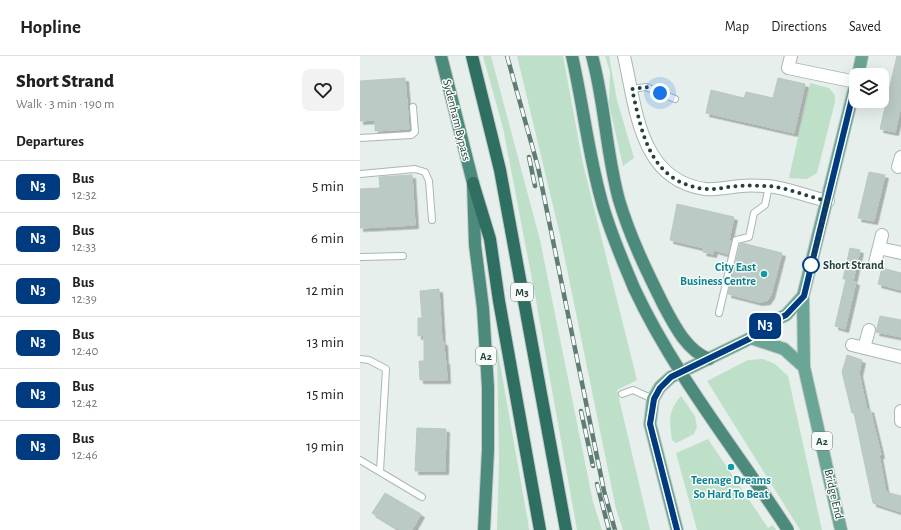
<!DOCTYPE html>
<html lang="en">
<head>
<meta charset="utf-8">
<style>
  :root { --surface:#fff; --page:#f2f2f2; --text:#202124; --muted:#757577; --line:#e0e0e0 }
  body { margin:0; font-family:"Alegreya Sans",sans-serif; background:var(--page); color:var(--text); height:100vh; display:flex; flex-direction:column; font-size:15px; white-space:nowrap }
  * { box-sizing:border-box; margin:0 }
  p { font-size:13px; color:var(--muted) }
  .icon { flex:none; width:22px; height:22px; fill:none; stroke:currentColor; stroke-width:2; stroke-linecap:round; stroke-linejoin:round }
  .map { position:relative; flex:1; overflow:hidden }
  .side { display:flex; flex-direction:column; background:var(--surface); width:360px }
  .side>* { flex:none }
  .badge { padding:0 8px; border-radius:6px; font-size:14px; line-height:26px }
  .tools { position:absolute; left:489px; top:12px; display:grid; gap:8px }
  .tools a { display:grid; place-items:center; width:40px; height:40px; border-radius:8px; background:var(--surface); box-shadow:0 4px 16px #0002; font-size:20px }
  .you { position:absolute; width:20px; height:20px; margin:-10px; border:3px solid #fff; border-radius:50%; background:#1a73e8; box-shadow:0 0 0 6px #1a73e833 }
  .map>.badge { position:absolute; translate:-50% -50%; box-shadow:0 0 0 2px #fff }
  h2 { padding:0 16px; font-size:15px; line-height:36px }
  .round { display:grid; place-items:center; flex:none; width:42px; height:42px; border-radius:8px; background:var(--page) }
  .summary { display:flex; align-items:center; justify-content:space-between; height:68px; padding:0 16px }
  h1 { font-size:19px; font-weight:800; line-height:30px }
  ul { padding:0; list-style:none }
  li { display:flex; align-items:center; gap:12px; height:52px; padding:0 16px; border-top:1px solid var(--line) }
  li div { flex:1 }
  li b { display:block; font-size:15px }
  li em { font-style:normal }
  li .badge { min-width:44px; font-weight:700; text-align:center }
  header { display:flex; align-items:center; gap:24px; box-sizing:border-box; height:56px; padding:0 20px; background:var(--surface); border-bottom:1px solid var(--line) }
  header strong { font-size:19px }
  nav { display:flex; gap:22px; margin-inline-start:auto; font-size:14px }
  main { display:flex; flex:1; min-height:0 }
  .map>svg:first-child { display:block }
  .green { fill:#bfe0c8 }
  .building { fill:#bbcac4; stroke:#b8c9c2; filter:url(#shadow) }
  .lines { fill:none; stroke-linecap:round; stroke-linejoin:round }
  .service-casing { stroke:#a8b8b2; stroke-width:8 }
  .minor-casing { stroke:#a8b8b2; stroke-width:14 }
  .primary-casing { stroke:#c2cac8; stroke-width:14 }
  .trunk-casing { stroke:#c2cac8; stroke-width:14 }
  .motorway-casing { stroke:#c2cac8; stroke-width:14 }
  .service { stroke:#fff; stroke-width:6 }
  .minor { stroke:#fff; stroke-width:12 }
  .primary { stroke:#6aa596; stroke-width:12 }
  .trunk { stroke:#4c8a7c; stroke-width:12 }
  .motorway { stroke:#2f6f62; stroke-width:12 }
  .rail-casing { stroke:#5f7d75; stroke-width:4.5 }
  .rail { stroke:#f7fbf9; stroke-width:3; stroke-dasharray:9; stroke-linecap:butt }
  .trunk-bridge-casing { stroke:#c2cac8; stroke-width:14; stroke-linecap:butt }
  .trunk-bridge { stroke:#4c8a7c; stroke-width:12 }
  .line-casing { stroke:#fff; stroke-width:9 }
  .line { stroke:#003b80; stroke-width:6 }
  .walk { stroke:#24423a; stroke-width:4; stroke-dasharray:0 7.2 }
  .stop-dot { fill:#fff; stroke:#003b80; stroke-width:2 }
  .culture-dot { fill:#0f9aa8; stroke:#f7fbf9; stroke-width:1.5 }
  .labels { text-anchor:middle; dominant-baseline:central; stroke-width:3; stroke-linejoin:round; paint-order:stroke }
  .shield { fill:#f7fbf9; stroke:#637a73; stroke-width:1 }
  .shield-label { font-size:11px; font-weight:bold; fill:#24423a }
  .street-label { font-size:12px; fill:#24423a; stroke:#f7fbf9 }
  .stop-label { font-size:12px; font-weight:bold; fill:#24423a; stroke:#f7fbf9; text-anchor:start }
  .culture-label { font-size:12px; font-weight:bold; fill:#0d838f; stroke:#f7fbf9; text-anchor:end }
</style>
</head>
<body>
<header>
<strong>Hopline</strong>
<nav><a>Map</a><a>Directions</a><a>Saved</a></nav>
</header>
<main>
<section class="side">
<div class="summary"><div><h1>Short Strand</h1><p>Walk · 3 min · 190 m</p></div><a class="round"><svg class="icon" aria-label="heart" viewBox="0 0 24 24"><path d="M12 20l-8-8c-3-5 5-10 8-4 3-6 11-1 8 4z"/></svg></a></div>
<h2>Departures</h2>
<ul>
<li><span class="badge" style="background:#003b80;color:#fff">N3</span><div><b>Bus</b><p>12:32</p></div><em>5 min</em></li>
<li><span class="badge" style="background:#003b80;color:#fff">N3</span><div><b>Bus</b><p>12:33</p></div><em>6 min</em></li>
<li><span class="badge" style="background:#003b80;color:#fff">N3</span><div><b>Bus</b><p>12:39</p></div><em>12 min</em></li>
<li><span class="badge" style="background:#003b80;color:#fff">N3</span><div><b>Bus</b><p>12:40</p></div><em>13 min</em></li>
<li><span class="badge" style="background:#003b80;color:#fff">N3</span><div><b>Bus</b><p>12:42</p></div><em>15 min</em></li>
<li><span class="badge" style="background:#003b80;color:#fff">N3</span><div><b>Bus</b><p>12:46</p></div><em>19 min</em></li>
</ul>
</section>
<div class="map">
<svg width="541" height="474" viewBox="0 0 541 474">
  <defs>
    <filter id="shadow"><feDropShadow dx="3.5" dy="3.5" stdDeviation="0" flood-color="#0004"/></filter>
  </defs>
  <rect width="100%" height="100%" fill="#e6efeb"/>
  <path class="green" d="M 123,0 L 131,0 L 180,184 L 233,446 L 242,474 L 217,474 L 175,239 L 143,72 Z
    M 157,0 L 203,0 L 223,108 L 277,324 L 257,334 L 290,474 L 263,474 L 256,453 L 200,179 Z
    M 245,0 L 249,0 L 257,44 L 274,102 L 263,110 L 249,48 L 250,15 Z
    M 450,27 L 469,32 L 475,39 L 475,46 L 457,117 L 447,123 L 429,122 Z
    M 137,291 L 168,466 L 169,474 L 137,474 L 139,406 Z
    M 403,303 L 415,308 L 428,320 L 462,474 L 440,474 L 347,325 L 388,304 Z
    M 321,340 L 335,360 L 337,371 L 334,378 L 316,387 L 312,384 C 309,365 308,355 321,340 Z
    M 348,383 L 408,472 L 413,469 L 416,474 L 337,474 L 316,397 Z"/>
  <path class="building" d="M 537,0 L 541,0 L 541,50 L 535,76 L 520,73 Z
    M 45,22 L 49,73 L 15,75 L 15,64 L 0,65 L 0,25 Z
    M 418,22 L 445,28 L 434,77 L 346,57 L 351,34 L 384,42 L 386,36 L 413,42 Z
    M 509,116 L 525,119 L 514,165 L 498,162 Z
    M 52,119 L 55,169 L 0,172 L 0,133 L 20,132 L 19,121 Z
    M 317,148 L 374,161 L 369,184 L 371,185 L 368,198 L 354,194 L 353,198 L 343,196 L 344,192 L 310,184 Z
    M 382,187 L 422,197 L 411,239 L 407,245 L 399,246 L 368,238 L 380,188 Z
    M 490,192 L 500,194 L 493,225 L 496,226 L 485,273 L 475,270 L 486,223 L 483,223 Z
    M 522,212 L 541,217 L 541,234 L 518,228 Z
    M 79,233 L 82,286 L 84,286 L 85,305 L 86,305 L 87,324 L 60,324 L 59,305 L 64,305 L 64,279 L 58,280 L 58,262 L 62,262 L 60,235 Z
    M 520,260 L 541,264 L 541,281 L 516,276 Z
    M 487,299 L 502,304 L 499,317 L 507,354 L 510,353 L 519,390 L 521,399 L 519,399 L 526,436 L 541,440 L 541,456 L 513,447 L 494,357 L 492,357 L 482,316 Z
    M 57,372 L 86,373 L 85,415 L 55,415 Z
    M 25,437 L 61,458 L 52,474 L 40,474 L 12,457 Z"/>
  <g class="lines">
    <defs>
      <path id="service" d="M 272,33 L 286,31 L 315,43
        M 0,82 L 51,79 L 55,76 L 53,51
        M 0,118 L 55,113 L 65,116 L 69,125 L 72,164
        M 0,201 L 43,200
        M 359,257 L 376,184 L 389,181 L 394,157 L 405,149 L 409,130
        M 0,303 L 9,304 L 26,313 L 20,415
        M 262,338 L 273,334 L 293,343
        M 0,404 L 62,441"/>
      <path id="minor" d="M 264,0 C 276,51 279,124 345,133 C 357,134 369,131 381,130 C 390,129 400,130 408,130 C 428,132 448,141 468,145
        M 431,0 L 428,12 L 496,26
        M 538,111 L 541,101
        M 519,192 L 541,197
        M 515,207 L 522,179
        M 492,289 L 541,301
        M 504,292 L 509,274
        M 541,355 L 541,365"/>
      <path id="primary" d="M 498,19 L 502,0
        M 391,282 L 424,293 L 444,311
        M 317,474 L 290,368 L 293,343 L 300,331 L 311,321 L 391,282 L 403,270 L 426,259 L 443,240
        M 481,474 L 444,311 L 443,240 L 496,26"/>
      <path id="trunk" d="M 81,0 L 113,127 L 115,189 L 123,252 L 128,331 L 128,394 L 124,474
        M 212,0 C 223,48 228,96 241,143 C 249,174 262,203 274,232
        M 232,0 C 245,47 246,97 259,144 C 270,181 287,216 304,250 C 314,269 327,295 349,303"/>
      <path id="motorway" d="M 112,0 L 140,114 L 206,474
        M 113,127 L 130,183 L 139,245 L 180,474"/>
    </defs>
    <use href="#service" class="service-casing"/>
    <use href="#minor" class="minor-casing"/>
    <use href="#primary" class="primary-casing"/>
    <use href="#trunk" class="trunk-casing"/>
    <use href="#motorway" class="motorway-casing"/>
    <use href="#service" class="service"/>
    <use href="#minor" class="minor"/>
    <use href="#primary" class="primary"/>
    <use href="#trunk" class="trunk"/>
    <use href="#motorway" class="motorway"/>
    <defs>
      <path id="rail" d="M 147,0 L 178,111 L 244,435 L 255,474
        M 169,101 L 175,130
        M 221,355 L 233,410
        M 237,428 L 249,474"/>
    </defs>
    <use href="#rail" class="rail-casing"/>
    <use href="#rail" class="rail"/>
    <defs>
      <path id="trunk-bridge" d="M 274,232 C 314,318 376,394 428,474"/>
    </defs>
    <use href="#trunk-bridge" class="trunk-bridge-casing"/>
    <use href="#trunk-bridge" class="trunk-bridge"/>
  </g>
  <g class="lines">
    <defs>
      <path id="line" d="M 317,474 L 290,368 L 294,343 L 300,332 L 311,321 L 391,282 L 403,270 L 426,259 L 444,240 L 496,26"/>
    </defs>
    <use href="#line" class="line-casing"/>
    <use href="#line" class="line"/>
    <path class="walk" d="M 300,37 L 286,31 L 272,33 C 282,77 289,126 345,133 C 357,134 369,130 381,130 C 390,129 400,130 409,130 C 429,132 448,141 468,145 L 450,213 L 451,209"/>
  </g>
  <circle class="stop-dot" cx="451" cy="209" r="8"/>
  <g class="culture-dot">
    <circle cx="404" cy="218" r="4"/>
    <circle cx="371" cy="411" r="4"/>
  </g>
  <g class="labels">
    <g class="shield">
      <rect x="151" y="227" width="22" height="18" rx="3"/>
      <rect x="116" y="291" width="20" height="18" rx="3"/>
      <rect x="452" y="376" width="20" height="18" rx="3"/>
    </g>
    <g class="shield-label">
      <text x="162" y="236">M3</text>
      <text x="126" y="300">A2</text>
      <text x="462" y="385">A2</text>
    </g>
    <g class="street-label">
      <text transform="translate(97 64) rotate(76)">Sydenham Bypass</text>
      <text transform="translate(474 438) rotate(77)">Bridge End</text>
    </g>
    <g class="stop-label">
      <text x="463" y="209">Short Strand</text>
    </g>
    <g class="culture-label">
      <text x="396" y="211">City East<tspan x="396" dy="14">Business Centre</tspan></text>
      <text x="371" y="424" text-anchor="middle">Teenage Dreams<tspan x="371" dy="14">So Hard To Beat</tspan></text>
    </g>
  </g>
</svg>
<div class="tools">
<a><svg class="icon" aria-label="layers" viewBox="0 0 24 24"><path d="M12 4l9 5-9 5-9-5zM3 14l9 5 9-5"/></svg></a>
</div>
<div class="you" style="left:300px;top:37px"></div>
<b class="badge" style="left:405px;top:270px;background:#003b80;color:#fff">N3</b>
</div>
</main>
</body>
</html>
